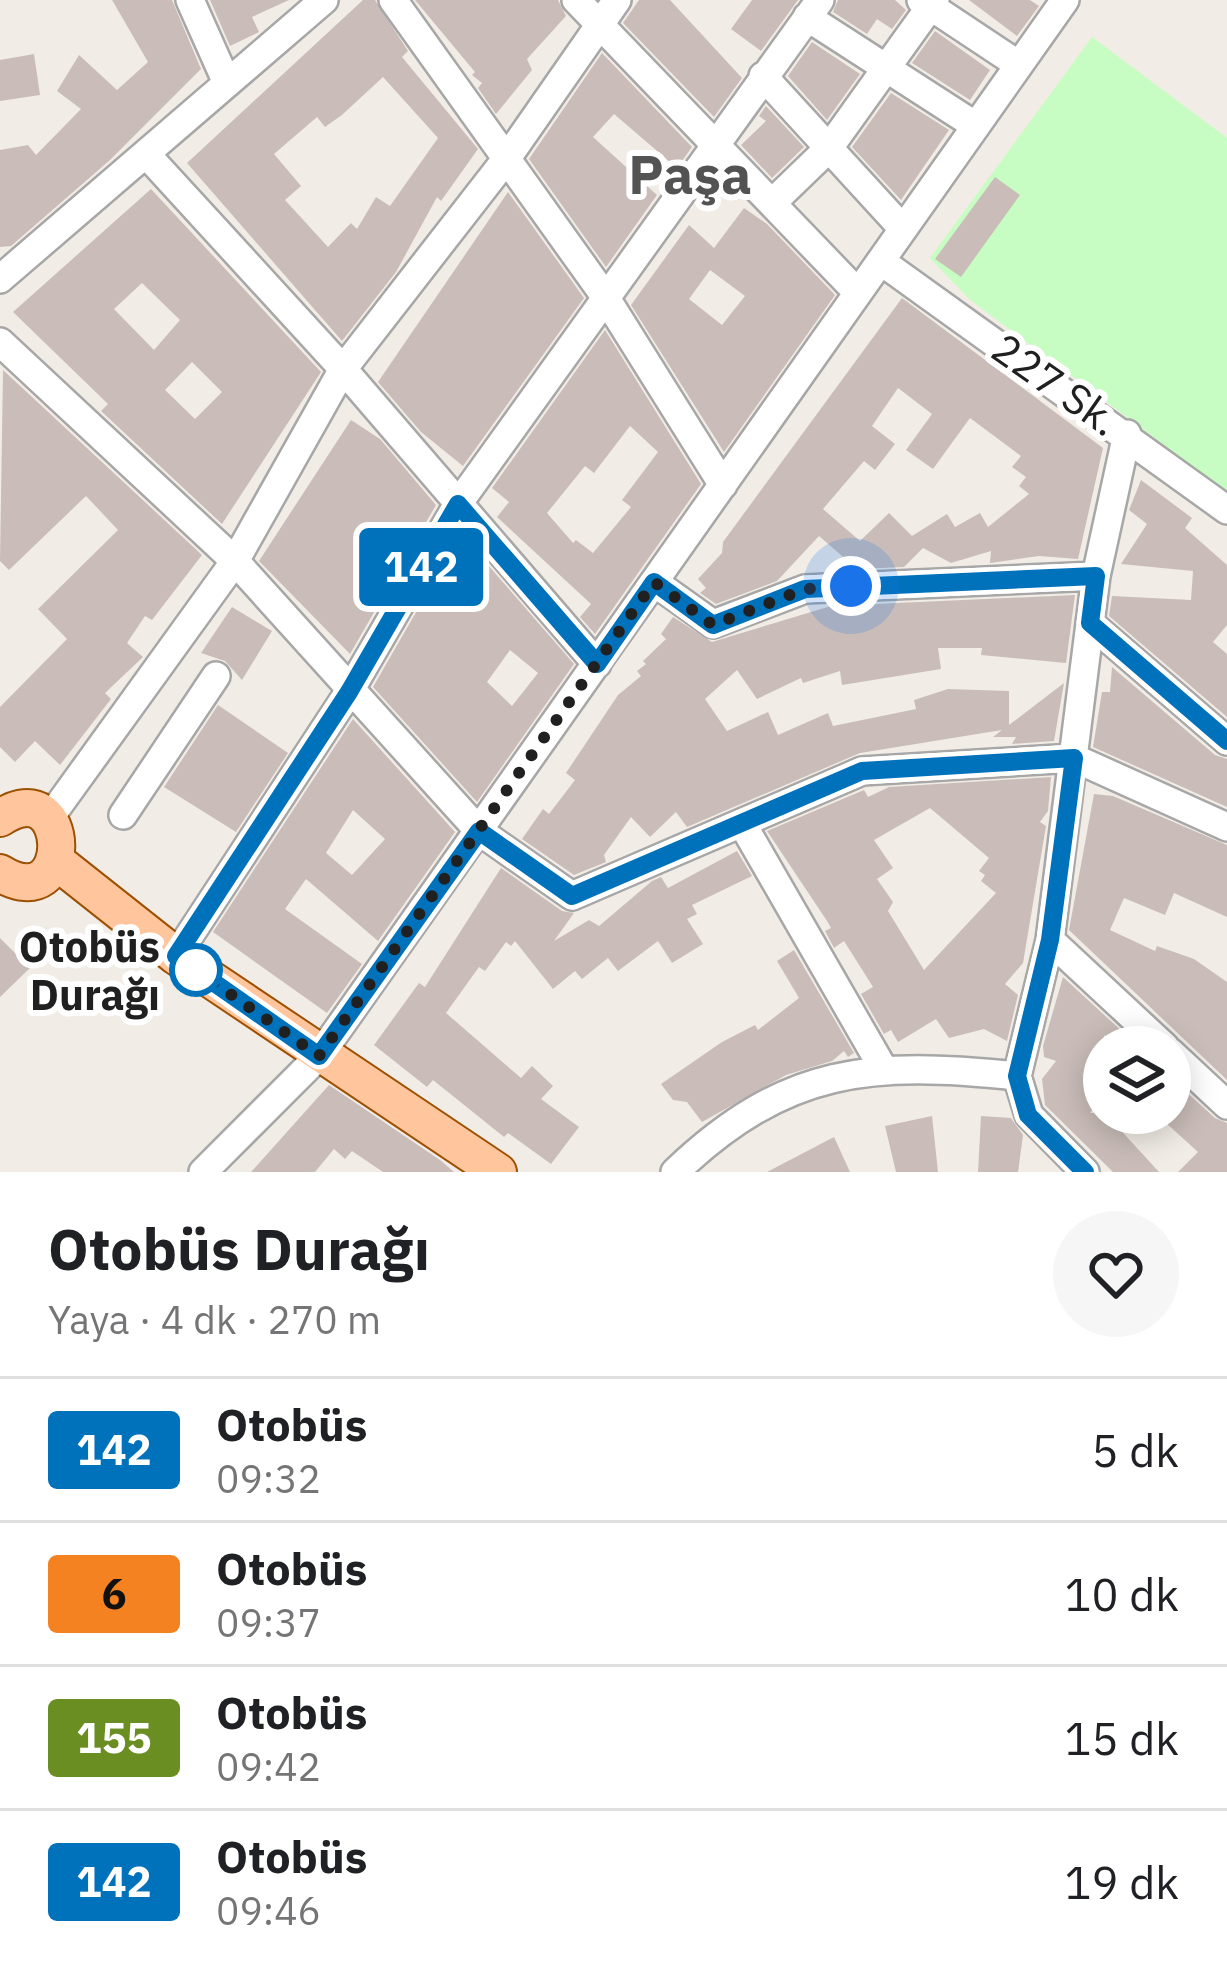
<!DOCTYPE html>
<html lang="tr">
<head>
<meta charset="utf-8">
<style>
  :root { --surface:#fff; --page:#f6f6f6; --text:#202124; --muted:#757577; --line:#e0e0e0 }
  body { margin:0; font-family:"IBM Plex Sans",sans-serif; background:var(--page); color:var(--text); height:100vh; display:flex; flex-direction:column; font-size:45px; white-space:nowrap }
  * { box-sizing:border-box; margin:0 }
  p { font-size:39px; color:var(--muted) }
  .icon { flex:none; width:66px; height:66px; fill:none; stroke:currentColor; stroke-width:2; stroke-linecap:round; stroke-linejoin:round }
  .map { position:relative; height:1172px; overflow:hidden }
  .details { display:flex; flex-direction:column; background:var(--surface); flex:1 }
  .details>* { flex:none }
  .badge { padding:0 24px; border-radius:9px; font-size:42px; line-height:78px }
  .tools { position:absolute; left:1083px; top:1026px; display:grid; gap:24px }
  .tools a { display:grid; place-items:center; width:108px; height:108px; border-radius:50%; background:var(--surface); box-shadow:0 6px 30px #0003; font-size:60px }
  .you { position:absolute; width:60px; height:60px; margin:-30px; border:9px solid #fff; border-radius:50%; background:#1a73e8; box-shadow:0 0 0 18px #1a73e833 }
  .map>.badge { position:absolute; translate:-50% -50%; box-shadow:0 0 0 6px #fff }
  .round { display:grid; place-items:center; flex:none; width:126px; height:126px; border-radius:63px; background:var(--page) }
  .summary { display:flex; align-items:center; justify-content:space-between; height:204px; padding:0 48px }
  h1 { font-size:57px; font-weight:700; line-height:90px }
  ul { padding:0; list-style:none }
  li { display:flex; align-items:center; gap:36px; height:144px; padding:0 48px; border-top:3px solid var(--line) }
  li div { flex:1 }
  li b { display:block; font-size:45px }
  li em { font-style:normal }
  li .badge { min-width:132px; font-weight:700; text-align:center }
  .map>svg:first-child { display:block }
  .park { fill:#c7fdc2 }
  .building { fill:#cabdb9; fill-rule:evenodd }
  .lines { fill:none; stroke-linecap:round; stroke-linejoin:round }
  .minor-casing { stroke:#a7a7a7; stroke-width:32 }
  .major-casing { stroke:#9d5000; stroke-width:40 }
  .minor { stroke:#fff; stroke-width:27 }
  .major { stroke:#ffc69e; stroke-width:36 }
  .line-casing { stroke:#fff; stroke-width:27 }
  .line { stroke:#0072bc; stroke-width:18 }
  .walk { stroke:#202020; stroke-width:12; stroke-dasharray:0 21.6 }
  .stop-dot { fill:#fff; stroke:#0072bc; stroke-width:6 }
  .labels { text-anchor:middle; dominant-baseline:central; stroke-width:12; stroke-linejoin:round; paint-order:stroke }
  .street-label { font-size:42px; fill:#202020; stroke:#fff }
  .stop-label { font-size:42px; font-weight:bold; fill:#202020; stroke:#fff; text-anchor:end }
  .district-label { font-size:54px; font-weight:bold; fill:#535353; stroke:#fff }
</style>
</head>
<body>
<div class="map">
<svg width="1227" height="1172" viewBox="0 0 1227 1172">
  <rect width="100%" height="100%" fill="#f1ece6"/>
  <path class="park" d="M 1092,37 L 1227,138 L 1227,492 L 969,299 L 930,258 Z"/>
  <path class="building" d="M 112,0 L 172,0 L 201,69 L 110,160 L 11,246 L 0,247 L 0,150 L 28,145 L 36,155 L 81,109 L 57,91 L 79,55 L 117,90 L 148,62 Z
    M 210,0 L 289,0 L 252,17 L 259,32 L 230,46 Z
    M 363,0 L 375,0 L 408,51 L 402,57 L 478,149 L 441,201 L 437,197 L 396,272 L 342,341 L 187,163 ZM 383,77 L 438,138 L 390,206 L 376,197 L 357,229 L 351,223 L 328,247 L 285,200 L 301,186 L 274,154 L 317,117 L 325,127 L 342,115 Z
    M 415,0 L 558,0 L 566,16 L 527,59 L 532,70 L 496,114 L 478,88 L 482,83 L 472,75 L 475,72 Z
    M 639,0 L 670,0 L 742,78 L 714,117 L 623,23 Z
    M 752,0 L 798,0 L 761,51 L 731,29 Z
    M 838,0 L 895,0 L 906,10 L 892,29 L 877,19 L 867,34 L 833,12 Z
    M 969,0 L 1030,0 L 1039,6 L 1017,36 Z
    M 935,31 L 990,70 L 970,100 L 912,63 Z
    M 812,42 L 860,74 L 827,120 L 788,76 Z
    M 602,53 L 692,147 L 677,168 L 614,114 L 593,137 L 657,195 L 606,267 L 529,159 Z
    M 34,54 L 40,95 L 0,101 L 0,60 Z
    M 891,93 L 949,130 L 901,200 L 852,147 Z
    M 766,106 L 804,147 L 772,178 L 741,145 L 766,121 L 759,116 Z
    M 995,177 L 1020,195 L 961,277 L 935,259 Z
    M 151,189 L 321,372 L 222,524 L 101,411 L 108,404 L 13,312 ZM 142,283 L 180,320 L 154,350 L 114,309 ZM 192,362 L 222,392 L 195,419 L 165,390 Z
    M 508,192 L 584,298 L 463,466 L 421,432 L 378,382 Z
    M 744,208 L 767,224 L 835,295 L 724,452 L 631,305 L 689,225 L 714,248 ZM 710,270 L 745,296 L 722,325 L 689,299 Z
    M 902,298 L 1103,448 L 1078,559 L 1039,556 L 990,563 L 991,551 L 951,563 L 923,548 L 904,567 L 857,569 L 819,536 L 777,581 L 716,604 L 700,593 L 706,588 L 698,579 L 722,553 L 723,542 ZM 898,388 L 932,414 L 906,450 L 933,469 L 970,418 L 1021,456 L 1012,467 L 1026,477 L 1019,486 L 1029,494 L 988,527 L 980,513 L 955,527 L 947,514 L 912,536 L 889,513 L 860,541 L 823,509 L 864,461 L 875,470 L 895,444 L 872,426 Z
    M 605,330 L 701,484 L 595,634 L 580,617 L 591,604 L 497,517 L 509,502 L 492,488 ZM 630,426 L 658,452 L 622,500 L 631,507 L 593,553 L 576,540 L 573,543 L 547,513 L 585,466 L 594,473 Z
    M 3,370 L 202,555 L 152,620 L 145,616 L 127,643 L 143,657 L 105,693 L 111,699 L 60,765 L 35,741 L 15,762 L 0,747 L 0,707 L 67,639 L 38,609 L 118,530 L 86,496 L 9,570 L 0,561 Z
    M 351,420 L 380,439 L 436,505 L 350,654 L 259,561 Z
    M 1141,480 L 1192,518 L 1185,528 L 1227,565 L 1227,625 L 1213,642 L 1227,654 L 1227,717 L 1109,616 L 1112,596 L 1191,600 L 1193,571 L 1121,564 L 1147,524 L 1129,510 Z
    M 461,534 L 574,664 L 477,802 L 373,687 ZM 510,650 L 538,673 L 512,706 L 487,682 Z
    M 1075,595 L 1066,663 L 981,655 L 982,648 L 938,648 L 941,669 L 842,685 L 840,671 L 803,683 L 801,678 L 757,699 L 737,670 L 705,699 L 727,731 L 768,712 L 778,735 L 828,713 L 833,726 L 916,709 L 914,700 L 948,689 L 1009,691 L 1009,725 L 1064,683 L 1054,741 L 1012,744 L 1016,737 L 993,737 L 1002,730 L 860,753 L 687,827 L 676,812 L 650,837 L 631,817 L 604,855 L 606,862 L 574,875 L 522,839 L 543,809 L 549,814 L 575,780 L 566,773 L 618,695 L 641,676 L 637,671 L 646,664 L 643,661 L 666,639 L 661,634 L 673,617 L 712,642 L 831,606 Z
    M 232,607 L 272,631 L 242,680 L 225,661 L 201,653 Z
    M 1112,667 L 1215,755 L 1227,759 L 1227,807 L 1093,747 L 1102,692 L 1110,692 Z
    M 218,705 L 288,753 L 236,832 L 164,787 Z
    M 353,719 L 455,832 L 378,941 L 306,879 L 285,909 L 362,964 L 327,1013 L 213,932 ZM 353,810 L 385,839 L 352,875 L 326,853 Z
    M 1051,777 L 1048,811 L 1040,822 L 1046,826 L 1023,963 L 1005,984 L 1018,995 L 1007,1041 L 984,1029 L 949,1038 L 936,1019 L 898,1042 L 891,1030 L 884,1034 L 861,994 L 873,987 L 844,941 L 834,948 L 825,931 L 831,928 L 827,921 L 767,831 L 864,790 L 868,797 L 889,787 ZM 930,808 L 989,858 L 979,871 L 985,875 L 981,881 L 996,893 L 924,970 L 888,911 L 893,902 L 877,879 L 893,868 L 874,840 Z
    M 1094,794 L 1113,796 L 1227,845 L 1227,917 L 1174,893 L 1165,915 L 1124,898 L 1110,930 L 1155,951 L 1157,946 L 1194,959 L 1227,982 L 1227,1080 L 1069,930 Z
    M 737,851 L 752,876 L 692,905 L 697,914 L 687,919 L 703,944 L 672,963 L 658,941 L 618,971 L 608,958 L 582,979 L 575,971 L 553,989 L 515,941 L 511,946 L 506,942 L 485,971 L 479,967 L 446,1013 L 521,1078 L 532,1066 L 553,1086 L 541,1099 L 579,1127 L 551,1164 L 508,1133 L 504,1137 L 433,1080 L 427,1087 L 374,1045 L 419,983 L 425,987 L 501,868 L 562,911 L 574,913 L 554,941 L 589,920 L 599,926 L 652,881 L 661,877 L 668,888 Z
    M 0,938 L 30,968 L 0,997 Z
    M 794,950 L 854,1053 L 848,1057 L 844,1051 L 832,1061 L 786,1075 L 702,1122 L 687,1102 L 673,1100 L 661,1084 L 722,1042 L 755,1025 L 758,1030 L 799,998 L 777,961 Z
    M 1063,977 L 1139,1047 L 1125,1047 L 1104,1035 L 1104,1094 L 1090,1113 L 1105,1113 L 1159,1172 L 1113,1172 L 1045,1105 L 1042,1079 L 1056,1061 L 1044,1057 L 1043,1046 Z
    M 1170,1077 L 1215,1118 L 1227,1123 L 1227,1172 L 1178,1172 L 1198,1152 L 1155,1113 L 1170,1113 Z
    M 329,1085 L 440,1160 L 454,1172 L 383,1172 L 352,1151 L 345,1159 L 334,1149 L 315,1172 L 251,1172 Z
    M 932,1116 L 938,1172 L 896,1172 L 885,1126 Z
    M 981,1116 L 1011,1118 L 1023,1135 L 1018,1172 L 978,1172 Z
    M 834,1137 L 850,1172 L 767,1172 Z"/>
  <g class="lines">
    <defs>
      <path id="minor" d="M 190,0 L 227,83
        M 393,0 L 604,295 L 723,485
        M 576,0 L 858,293
        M 921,0 L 1019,65
        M 807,17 L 976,126
        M 763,76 L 903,229
        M 146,154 L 343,369 L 597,664
        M 772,203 L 829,148 L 935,0
        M 882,262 L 1227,510
        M 0,279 L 324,0
        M 0,342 L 235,561 L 479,831 L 572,896 L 862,771 L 1074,758 L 1227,827
        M 654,582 L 713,624 L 805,589 L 1096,576
        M 1090,623 L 1227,741
        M 123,815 L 216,676
        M 48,820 L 235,561 L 343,369 L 507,158 L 617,0
        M 743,825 L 884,1070
        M 1050,940 L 1165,1047
        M 176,956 L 349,692 L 458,504 L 820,0
        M 1170,1052 L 1227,1105
        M 203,1172 L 319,1056 L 1065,0
        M 675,1172 C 786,1066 872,1061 1017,1076
        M 1085,1172 L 1029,1115 L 1017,1076 L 1050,940 L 1096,576 L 1127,434"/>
      <path id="major" d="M 0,818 C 73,769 77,920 0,873
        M 56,861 L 176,956 L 498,1172"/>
    </defs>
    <use href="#minor" class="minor-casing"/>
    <use href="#major" class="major-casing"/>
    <use href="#minor" class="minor"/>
    <use href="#major" class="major"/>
  </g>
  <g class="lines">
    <defs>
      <path id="line" d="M 1085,1172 L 1028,1115 L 1017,1076 L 1050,940 L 1074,758 L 862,771 L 572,896 L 479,831 L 319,1056 L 176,956 L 349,692 L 458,504 L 597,664 L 654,582 L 713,625 L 805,589 L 1096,576 L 1090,623 L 1227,741"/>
    </defs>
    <use href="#line" class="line-casing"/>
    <use href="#line" class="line"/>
    <path class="walk" d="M 196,970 L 319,1056 L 654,582 L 713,625 L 805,589 L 851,586"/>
  </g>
  <circle class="stop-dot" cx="196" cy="970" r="24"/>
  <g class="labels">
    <g class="street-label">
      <text transform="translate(1056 384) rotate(35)">227 Sk.</text>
    </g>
    <g class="stop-label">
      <text x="160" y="946">Otobüs<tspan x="160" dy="48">Durağı</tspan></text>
    </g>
    <g class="district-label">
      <text x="690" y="174">Paşa</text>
    </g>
  </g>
</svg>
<div class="tools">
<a><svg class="icon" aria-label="layers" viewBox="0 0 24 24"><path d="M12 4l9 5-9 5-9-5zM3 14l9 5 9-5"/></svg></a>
</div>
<div class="you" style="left:851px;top:586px"></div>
<b class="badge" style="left:421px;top:567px;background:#0072bc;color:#fff">142</b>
</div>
<section class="details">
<div class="summary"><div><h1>Otobüs Durağı</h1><p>Yaya · 4 dk · 270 m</p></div><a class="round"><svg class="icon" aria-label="heart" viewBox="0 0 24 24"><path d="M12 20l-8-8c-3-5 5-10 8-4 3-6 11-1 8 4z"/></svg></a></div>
<ul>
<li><span class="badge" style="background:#0072bc;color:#fff">142</span><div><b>Otobüs</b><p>09:32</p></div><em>5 dk</em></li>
<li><span class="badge" style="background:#f58220;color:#111">6</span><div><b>Otobüs</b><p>09:37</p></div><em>10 dk</em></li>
<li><span class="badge" style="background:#6b8e23;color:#fff">155</span><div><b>Otobüs</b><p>09:42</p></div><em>15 dk</em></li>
<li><span class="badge" style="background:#0072bc;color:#fff">142</span><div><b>Otobüs</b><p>09:46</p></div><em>19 dk</em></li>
</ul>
</section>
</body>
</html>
